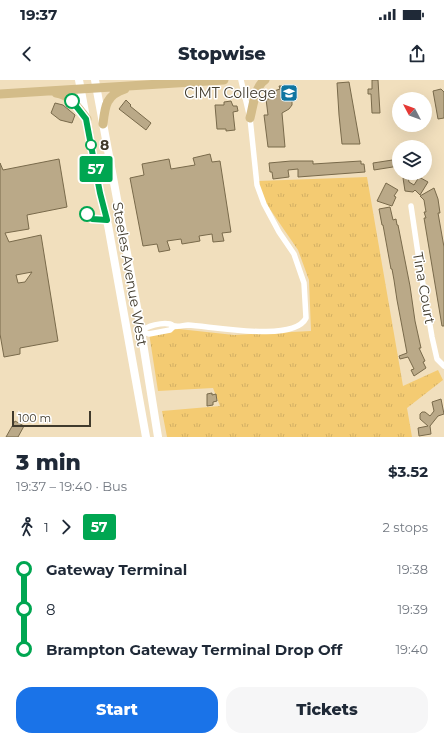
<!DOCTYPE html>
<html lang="en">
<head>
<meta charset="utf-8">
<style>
  :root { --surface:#fff; --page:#f6f6f7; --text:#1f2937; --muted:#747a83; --accent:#1a73e8 }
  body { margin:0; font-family:Montserrat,sans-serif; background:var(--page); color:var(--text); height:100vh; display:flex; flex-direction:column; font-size:15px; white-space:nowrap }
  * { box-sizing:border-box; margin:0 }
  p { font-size:13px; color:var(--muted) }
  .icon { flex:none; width:22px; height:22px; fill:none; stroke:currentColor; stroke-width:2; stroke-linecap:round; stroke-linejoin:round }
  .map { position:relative; height:357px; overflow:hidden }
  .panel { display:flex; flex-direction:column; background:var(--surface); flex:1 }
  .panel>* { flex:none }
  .badge { padding:0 8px; border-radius:3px; font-size:14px; line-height:26px }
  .needle { width:26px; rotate:311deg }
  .buttons { position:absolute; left:392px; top:12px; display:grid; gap:8px }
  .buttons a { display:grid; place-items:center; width:40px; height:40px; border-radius:50%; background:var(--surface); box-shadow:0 4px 16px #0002; font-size:20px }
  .scale { position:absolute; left:12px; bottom:10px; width:79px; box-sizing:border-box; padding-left:4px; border:2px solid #403a2c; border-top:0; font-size:11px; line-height:14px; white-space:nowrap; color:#403a2c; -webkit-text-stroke:3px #fff; paint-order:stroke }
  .map>.badge { position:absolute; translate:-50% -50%; box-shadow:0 0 0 2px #fff }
  .legs { display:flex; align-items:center; gap:6px; height:44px; padding:0 16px; font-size:13px }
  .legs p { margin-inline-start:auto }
  .overview { display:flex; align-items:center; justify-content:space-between; height:68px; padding:0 16px }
  h1 { font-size:22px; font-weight:800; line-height:30px }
  .button { display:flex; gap:8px; margin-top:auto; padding:8px 16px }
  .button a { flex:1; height:46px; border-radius:16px; background:var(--accent); color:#fff; font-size:16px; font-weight:800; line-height:46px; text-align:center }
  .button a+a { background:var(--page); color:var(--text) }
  ul { padding:0 16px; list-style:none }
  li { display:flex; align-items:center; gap:14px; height:40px; font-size:15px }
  li i { display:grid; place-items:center; width:6px; height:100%; margin:0 5px; background:currentColor }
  li i::after { content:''; width:10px; height:10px; margin:-5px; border:3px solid; border-radius:50%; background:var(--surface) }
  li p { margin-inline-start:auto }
  li:first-child i { background:linear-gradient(#0000 50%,currentColor 0) }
  li:last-child i { background:linear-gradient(currentColor 50%,#0000 0) }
  .status { display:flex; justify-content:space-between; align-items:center; height:28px; padding:0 20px; background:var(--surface); direction:ltr }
  .status svg { height:11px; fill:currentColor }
  header { display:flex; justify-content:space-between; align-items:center; height:52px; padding:0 16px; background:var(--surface); font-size:18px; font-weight:800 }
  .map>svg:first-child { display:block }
  .grass { fill:url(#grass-tufts) }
  .building { fill:#baa988; stroke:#796a4b; fill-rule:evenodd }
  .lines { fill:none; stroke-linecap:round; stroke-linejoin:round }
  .minor { stroke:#fff; stroke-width:5.5 }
  .secondary { stroke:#fff; stroke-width:8 }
  .primary { stroke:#d3bc89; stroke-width:9 }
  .line-1-casing { stroke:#fff; stroke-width:9 }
  .line-1 { stroke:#00a651; stroke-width:6 }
  .stop-1-dot { fill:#fff; stroke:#00a651; stroke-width:2 }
  .labels { text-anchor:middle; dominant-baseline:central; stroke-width:3; stroke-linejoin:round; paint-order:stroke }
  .poi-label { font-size:14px; fill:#403a2c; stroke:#fff; text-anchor:end }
  .stop-label { font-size:14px; font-weight:bold; fill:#403a2c; stroke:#fff; text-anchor:start }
  .street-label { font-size:14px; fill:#403a2c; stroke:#fff }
</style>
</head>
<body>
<div class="status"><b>19:37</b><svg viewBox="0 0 49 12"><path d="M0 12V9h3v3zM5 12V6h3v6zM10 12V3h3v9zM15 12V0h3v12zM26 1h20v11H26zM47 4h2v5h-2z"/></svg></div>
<header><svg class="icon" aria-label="back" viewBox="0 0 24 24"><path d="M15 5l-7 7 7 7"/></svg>Stopwise<svg class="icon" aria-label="share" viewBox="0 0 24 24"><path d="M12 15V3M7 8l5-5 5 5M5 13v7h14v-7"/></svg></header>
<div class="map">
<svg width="444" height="357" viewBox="0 0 444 357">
  <defs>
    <pattern id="grass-tufts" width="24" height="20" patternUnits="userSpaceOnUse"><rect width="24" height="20" fill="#f4cb72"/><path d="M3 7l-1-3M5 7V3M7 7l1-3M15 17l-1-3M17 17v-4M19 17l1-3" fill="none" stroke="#d2af63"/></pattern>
  </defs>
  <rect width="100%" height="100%" fill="#f1dfbd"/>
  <path class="grass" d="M 367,97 L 403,306 L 438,290 L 443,300 L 407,328 L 412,357 L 167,357 L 162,331 L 220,326 L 213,308 L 158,311 L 149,253 L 179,249 L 234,255 L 311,251 L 309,200 L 298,170 L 263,119 L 258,101 Z"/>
  <path class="building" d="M 372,0 L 378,0 L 380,33 L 372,33 L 371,14 L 368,14 L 368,9 L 372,9 Z
    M 349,2 L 360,64 L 342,64 L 339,35 L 337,3 Z
    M 279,6 L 293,6 L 296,19 L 292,20 L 292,25 L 289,29 L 282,33 L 285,67 L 268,67 L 264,35 L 268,35 L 266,19 L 269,19 L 271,12 L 280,9 Z
    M 441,9 L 444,12 L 444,38 L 438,39 L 433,11 Z
    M 126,20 L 131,25 L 130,26 L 151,43 L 146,50 L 119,29 Z
    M 231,21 L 233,26 L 237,26 L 238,31 L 233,32 L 235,50 L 226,51 L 226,49 L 217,49 L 215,25 L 224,25 L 224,22 Z
    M 55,23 L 63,25 L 75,35 L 72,43 L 60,40 L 51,33 Z
    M 210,74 L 212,82 L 220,81 L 231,152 L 222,153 L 224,161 L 213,162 L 212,154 L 199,156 L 200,161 L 182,164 L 181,159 L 167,161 L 170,170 L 159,172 L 157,164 L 143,166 L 130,98 L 144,95 L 142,84 L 169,79 L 171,89 L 195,85 L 193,78 Z
    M 59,79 L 67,127 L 27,135 L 29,149 L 5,153 L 9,162 L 41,155 L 58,261 L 20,268 L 20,274 L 4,277 L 0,254 L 0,83 L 3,90 ZM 32,192 L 25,202 L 18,203 L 16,195 Z
    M 399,79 L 399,86 L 374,90 L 373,83 Z
    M 291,81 L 313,81 L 313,84 L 361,81 L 361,84 L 364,84 L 365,92 L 298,97 L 298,89 L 288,90 L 289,97 L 273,99 L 272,92 L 270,92 L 269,83 Z
    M 408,97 L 409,102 L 414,105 L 419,97 L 428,102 L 420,115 L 415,110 L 413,112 L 405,111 L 403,98 Z
    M 386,103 L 398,110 L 394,116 L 396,117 L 392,126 L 377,121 Z
    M 434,108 L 438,119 L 440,133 L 438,133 L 444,167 L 444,246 L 442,246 L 424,138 L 426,138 L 424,132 L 426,132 L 424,120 L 420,116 Z
    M 390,127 L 393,140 L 396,139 L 397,145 L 398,145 L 410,206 L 415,241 L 421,268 L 419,268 L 425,281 L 423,282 L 426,288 L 414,296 L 411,290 L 414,289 L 408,277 L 400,279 L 399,276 L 407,273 L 397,220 L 394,200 L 392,189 L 391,189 L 383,145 L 382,145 L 379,129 Z
    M 212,313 L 212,315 L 216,314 L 217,321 L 213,322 L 213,325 L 207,326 L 207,314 Z
    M 441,319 L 444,334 L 438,336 L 430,346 L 431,354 L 419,356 L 418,348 L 428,346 L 420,339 L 420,334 L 422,332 L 425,332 L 430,336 L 434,331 L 432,322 Z
    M 15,341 L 24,346 L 18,357 L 6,357 Z"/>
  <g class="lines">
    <path class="minor" d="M 411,126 L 420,187 L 432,257 L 437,279 L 444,286
      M 174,246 L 170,250 L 149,254 L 141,251 C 147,246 162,242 170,244 C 174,245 171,246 175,246 C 179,247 184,245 188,245 C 211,246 294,263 306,238 L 304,203 L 294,174 L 279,152 L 264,124 L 257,105 L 250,38 L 241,0"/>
    <path class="secondary" d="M 79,0 L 100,113 L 108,145 L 146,357
      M 95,0 L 139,238 L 158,357"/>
    <path class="primary" d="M 56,13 C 71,15 78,28 87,39
      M 0,14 L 224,0
      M 250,38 C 253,27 255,6 265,0
      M 103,44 C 105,26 106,15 125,9"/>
  </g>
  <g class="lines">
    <defs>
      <path id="line-1" d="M 72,21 L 86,39 L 100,113 L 107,140 L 92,139 L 87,134"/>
    </defs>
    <use href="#line-1" class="line-1-casing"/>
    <use href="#line-1" class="line-1"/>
  </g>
  <defs>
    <symbol id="university-square" viewBox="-11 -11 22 22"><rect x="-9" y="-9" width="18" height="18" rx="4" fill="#1075a1" stroke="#fff"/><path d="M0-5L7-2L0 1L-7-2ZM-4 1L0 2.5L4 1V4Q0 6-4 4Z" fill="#fff"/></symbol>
  </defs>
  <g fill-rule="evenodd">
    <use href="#university-square" x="279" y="3" width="20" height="20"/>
  </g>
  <g class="stop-1-dot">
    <circle cx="72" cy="21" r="7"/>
    <circle cx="91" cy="65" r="5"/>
    <circle cx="87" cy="134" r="7"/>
  </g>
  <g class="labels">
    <g class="poi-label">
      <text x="276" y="13">CIMT College</text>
    </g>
    <g class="stop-label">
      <text x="100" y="65">8</text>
    </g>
    <g class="street-label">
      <text transform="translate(130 194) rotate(80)">Steeles Avenue West</text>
      <text transform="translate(424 208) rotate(80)">Tina Court</text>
    </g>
  </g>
</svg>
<div class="buttons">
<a><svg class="needle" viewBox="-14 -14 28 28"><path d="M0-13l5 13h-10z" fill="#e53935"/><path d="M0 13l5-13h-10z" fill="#747a83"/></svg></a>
<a><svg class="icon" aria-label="layers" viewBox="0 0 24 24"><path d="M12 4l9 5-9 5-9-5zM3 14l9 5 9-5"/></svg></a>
</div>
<div class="scale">100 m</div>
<b class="badge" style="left:96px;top:89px;background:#00a651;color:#fff">57</b>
</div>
<section class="panel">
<div class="overview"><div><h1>3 min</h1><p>19:37 – 19:40 · Bus</p></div><b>$3.52</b></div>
<div class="legs"><svg class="icon" aria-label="walk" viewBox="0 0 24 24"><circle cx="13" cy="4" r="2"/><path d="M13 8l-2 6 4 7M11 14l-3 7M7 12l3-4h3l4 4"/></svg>1<svg class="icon" aria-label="forward" viewBox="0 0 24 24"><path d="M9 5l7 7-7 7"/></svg><b class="badge" style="background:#00a651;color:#fff">57</b><p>2 stops</p></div>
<ul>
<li><i style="color:#00a651"></i><b>Gateway Terminal</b><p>19:38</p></li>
<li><i style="color:#00a651"></i><span>8</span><p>19:39</p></li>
<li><i style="color:#00a651"></i><b>Brampton Gateway Terminal Drop Off</b><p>19:40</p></li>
</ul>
<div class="button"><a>Start</a><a>Tickets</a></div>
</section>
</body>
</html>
